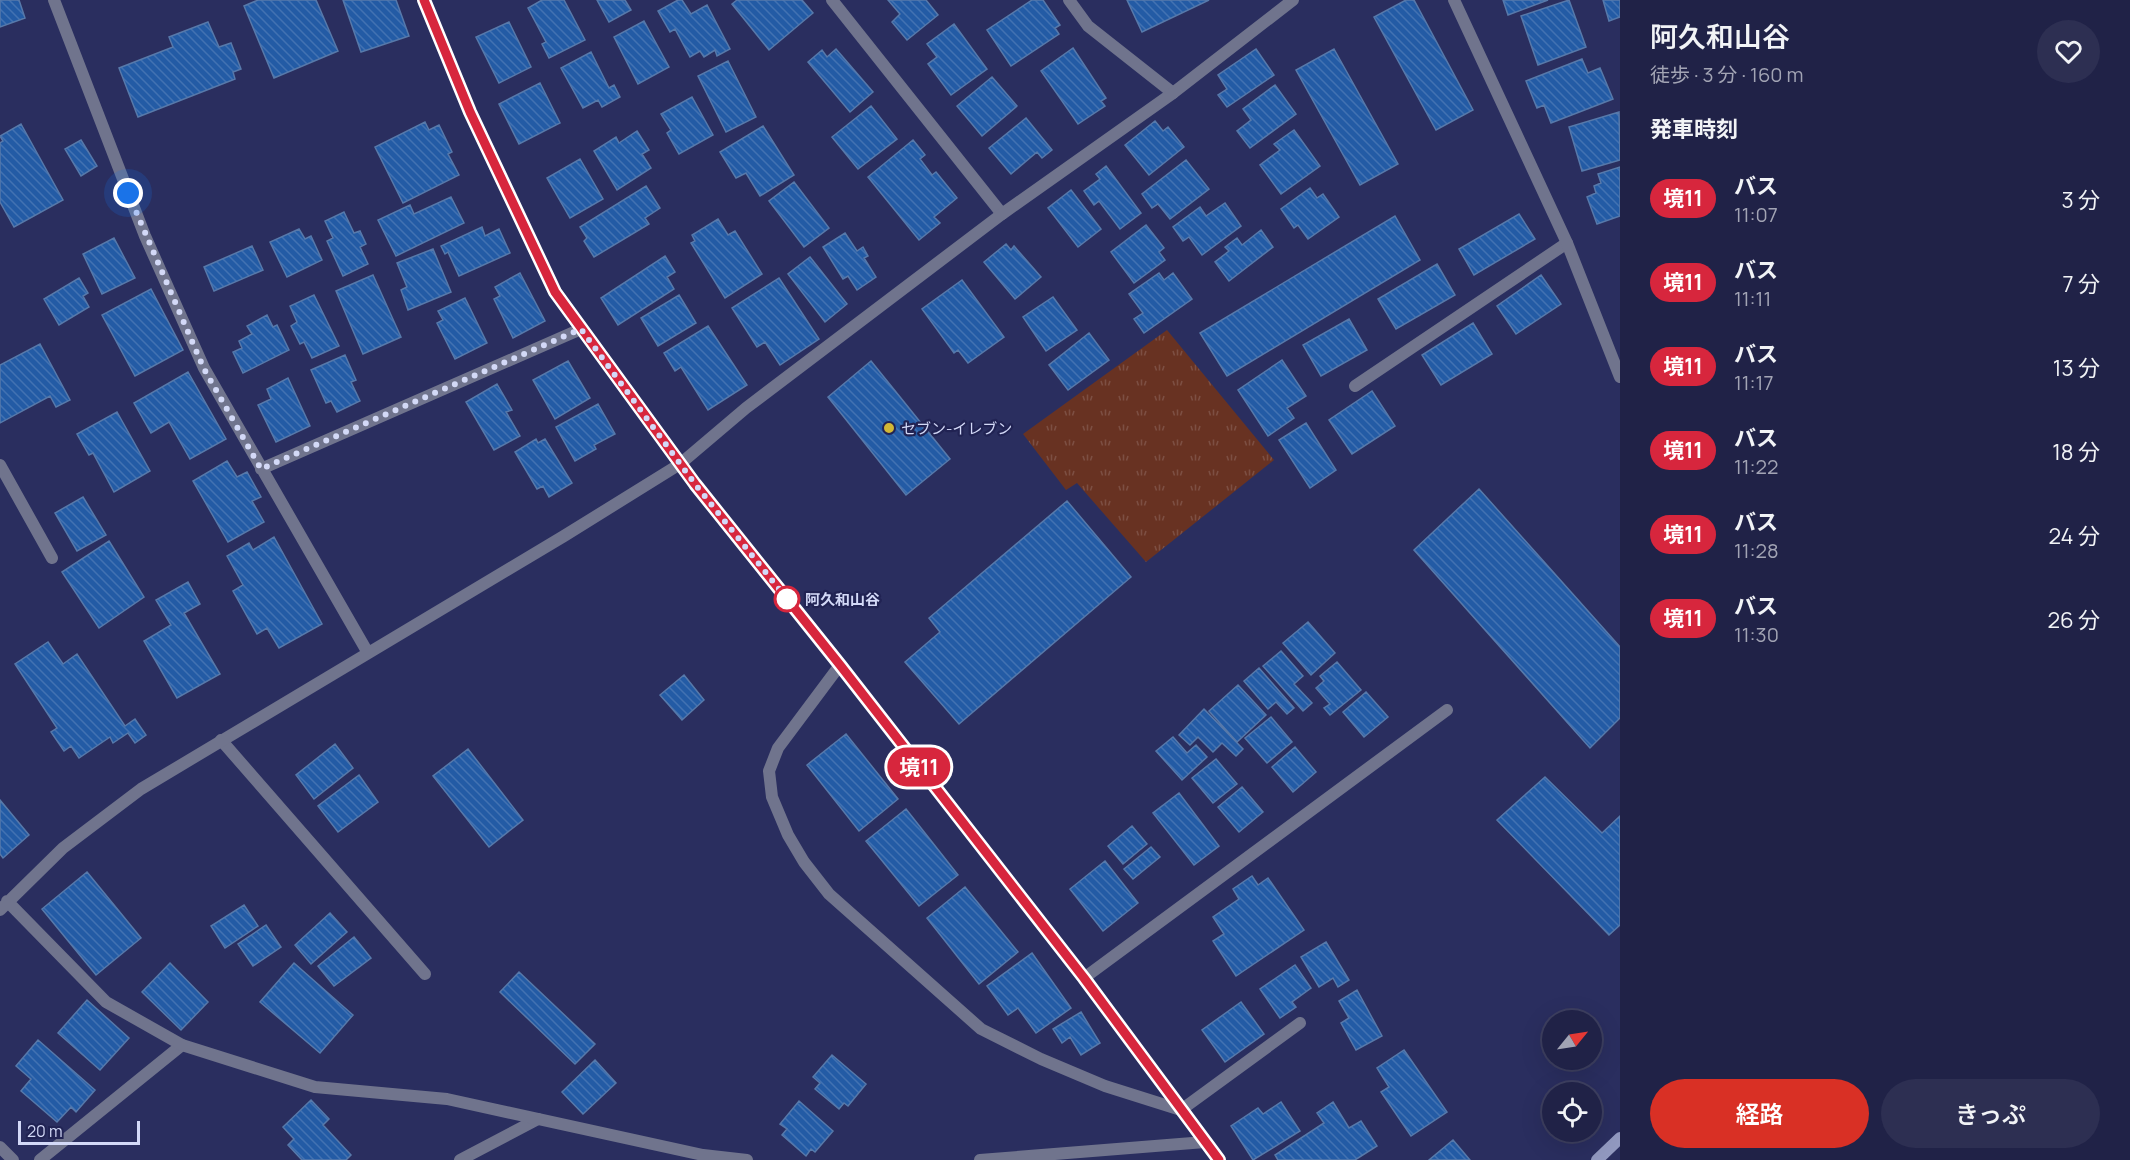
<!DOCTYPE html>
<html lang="ja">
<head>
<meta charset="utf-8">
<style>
  :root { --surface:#202247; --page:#2d2f52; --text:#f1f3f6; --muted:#a2a4b4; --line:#3d3f60; --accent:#d93025 }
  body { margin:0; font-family:Manrope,"Noto Sans JP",sans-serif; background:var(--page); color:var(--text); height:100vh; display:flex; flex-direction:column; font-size:22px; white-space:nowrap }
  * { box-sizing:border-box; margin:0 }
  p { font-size:20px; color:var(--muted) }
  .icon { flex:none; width:33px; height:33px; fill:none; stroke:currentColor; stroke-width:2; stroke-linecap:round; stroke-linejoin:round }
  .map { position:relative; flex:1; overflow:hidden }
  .drawer { display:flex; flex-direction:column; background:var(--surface); width:510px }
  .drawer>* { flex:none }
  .badge { padding:0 12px; border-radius:20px; font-size:21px; line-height:39px }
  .needle { width:39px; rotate:60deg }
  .fabs { position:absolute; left:1542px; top:1010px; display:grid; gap:12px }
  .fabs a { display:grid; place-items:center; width:60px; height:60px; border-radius:50%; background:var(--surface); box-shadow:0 6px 24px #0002,0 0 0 2px var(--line); font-size:30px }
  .scale { position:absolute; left:18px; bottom:15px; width:122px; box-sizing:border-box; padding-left:6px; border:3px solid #d3d9f7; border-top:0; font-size:16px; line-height:21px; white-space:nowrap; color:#d3d9f7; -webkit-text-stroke:4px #212353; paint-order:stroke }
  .you { position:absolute; width:30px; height:30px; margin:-15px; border:4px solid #fff; border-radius:50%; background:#1a73e8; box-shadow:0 0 0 9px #1a73e833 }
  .map>.badge { position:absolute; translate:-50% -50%; box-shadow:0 0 0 3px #fff }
  h2 { padding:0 30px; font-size:22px; line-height:54px }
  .round { display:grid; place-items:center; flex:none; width:63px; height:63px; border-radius:32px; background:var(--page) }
  .head { display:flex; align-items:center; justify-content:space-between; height:102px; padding:0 30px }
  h1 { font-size:28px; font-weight:600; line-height:45px }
  .primary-button { display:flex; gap:12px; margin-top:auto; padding:12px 30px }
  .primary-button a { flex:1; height:69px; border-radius:36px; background:var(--accent); color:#fff; font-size:24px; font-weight:600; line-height:69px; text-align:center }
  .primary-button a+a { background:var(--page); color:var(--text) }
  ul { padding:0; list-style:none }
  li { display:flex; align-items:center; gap:18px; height:84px; padding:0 30px }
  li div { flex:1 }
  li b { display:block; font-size:22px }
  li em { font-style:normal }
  li .badge { min-width:66px; font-weight:700; text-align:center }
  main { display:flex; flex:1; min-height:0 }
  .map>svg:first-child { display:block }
  .grass { fill:url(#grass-tufts) }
  .building { fill:url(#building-back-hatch); stroke:#5779aa; stroke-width:1.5 }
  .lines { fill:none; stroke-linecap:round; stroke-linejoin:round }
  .lane { stroke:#70748d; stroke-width:12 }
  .street { stroke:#70748d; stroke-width:12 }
  .secondary { stroke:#9198bf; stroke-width:12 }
  .line-casing { stroke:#fff; stroke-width:14 }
  .line { stroke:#d7263d; stroke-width:9 }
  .walk { stroke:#d3d9f7; stroke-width:6; stroke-dasharray:0 10.8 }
  .poi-dot { fill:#d2b736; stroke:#212353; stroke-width:2 }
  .stop-dot { fill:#fff; stroke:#d7263d; stroke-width:3 }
  .labels { text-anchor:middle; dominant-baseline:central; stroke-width:4.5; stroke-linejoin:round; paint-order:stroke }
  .poi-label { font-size:15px; fill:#d3d9f7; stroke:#212353; text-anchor:start }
  .stop-label { font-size:15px; font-weight:bold; fill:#d3d9f7; stroke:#212353; text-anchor:start }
</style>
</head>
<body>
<main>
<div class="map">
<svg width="1620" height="1160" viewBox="0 0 1620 1160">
  <defs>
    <pattern id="grass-tufts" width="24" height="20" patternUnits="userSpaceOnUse" patternTransform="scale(1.5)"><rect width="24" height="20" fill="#683222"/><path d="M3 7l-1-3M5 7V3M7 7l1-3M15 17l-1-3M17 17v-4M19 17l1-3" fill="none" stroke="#7d4f43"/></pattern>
    <pattern id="building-back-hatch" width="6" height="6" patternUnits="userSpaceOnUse" patternTransform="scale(1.5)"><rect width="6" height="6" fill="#235ba5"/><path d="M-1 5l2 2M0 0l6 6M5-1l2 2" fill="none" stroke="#4272b2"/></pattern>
  </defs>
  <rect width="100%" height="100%" fill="#2a2e5f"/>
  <path class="grass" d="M 1167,330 L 1274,460 L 1146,562 L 1077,483 L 1066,490 L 1023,434 Z"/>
  <path class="building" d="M 0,0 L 19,0 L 25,18 L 0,27 Z
    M 258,0 L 316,0 L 338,51 L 274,78 L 244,6 Z
    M 343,0 L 396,0 L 409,36 L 361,52 Z
    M 542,0 L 564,0 L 585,40 L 549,58 L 542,44 L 546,42 L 528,8 Z
    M 597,0 L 625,0 L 631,10 L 609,22 Z
    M 678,0 L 682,0 L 691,14 L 707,5 L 730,49 L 717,56 L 715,50 L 704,57 L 700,51 L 690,57 L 675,29 L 670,32 L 658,11 Z
    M 737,0 L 802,0 L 813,13 L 769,50 L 732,4 Z
    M 888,0 L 926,0 L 938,15 L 907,40 L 892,22 L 900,14 Z
    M 1032,0 L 1043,0 L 1060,25 L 1055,28 L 1059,34 L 1011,66 L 987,30 Z
    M 1127,0 L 1209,0 L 1142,32 Z
    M 1406,0 L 1414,0 L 1473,110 L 1436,130 L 1374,17 Z
    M 1503,0 L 1548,0 L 1508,15 Z
    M 1569,0 L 1586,47 L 1538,65 L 1521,16 Z
    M 1603,0 L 1620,0 L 1620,17 L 1609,21 Z
    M 644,21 L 669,67 L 638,84 L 614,37 Z
    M 208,22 L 219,47 L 231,43 L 241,69 L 233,72 L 235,79 L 138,117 L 119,68 L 173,47 L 169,37 Z
    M 509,22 L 531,67 L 499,83 L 476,37 Z
    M 954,24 L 987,69 L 951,95 L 928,64 L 937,57 L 927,44 Z
    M 1073,48 L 1106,98 L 1101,101 L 1105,106 L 1078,124 L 1041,71 Z
    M 836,49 L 873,92 L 850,112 L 808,62 L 822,50 L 827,57 Z
    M 1256,49 L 1274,75 L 1227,107 L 1218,95 L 1227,89 L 1218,75 Z
    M 1334,49 L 1398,164 L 1360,185 L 1296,70 Z
    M 591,52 L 609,88 L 614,85 L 620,97 L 602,107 L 598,100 L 583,108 L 561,68 Z
    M 1582,59 L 1588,73 L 1600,68 L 1613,99 L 1551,123 L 1544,105 L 1537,108 L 1526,81 Z
    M 728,61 L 756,117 L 726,132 L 698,76 Z
    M 992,77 L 1017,106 L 982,136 L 957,106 Z
    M 540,83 L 560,123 L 519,144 L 499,104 Z
    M 1275,85 L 1296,114 L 1250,148 L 1237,131 L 1251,120 L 1243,109 Z
    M 692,97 L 713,135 L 679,154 L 667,133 L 671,130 L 661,114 Z
    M 871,106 L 897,139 L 858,169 L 832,137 Z
    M 1619,112 L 1620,160 L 1582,171 L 1569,127 Z
    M 1026,118 L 1052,150 L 1042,158 L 1037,152 L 1011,174 L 989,148 Z
    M 1155,121 L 1163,131 L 1168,127 L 1184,147 L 1149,175 L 1125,145 Z
    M 425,122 L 429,130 L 439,125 L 452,152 L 448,154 L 459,175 L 403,203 L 375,147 Z
    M 21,124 L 63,200 L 14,227 L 0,202 L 0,143 L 3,141 L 0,136 Z
    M 763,126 L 794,175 L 760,196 L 746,173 L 736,178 L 720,152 Z
    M 1294,130 L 1320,166 L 1281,194 L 1260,165 L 1280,150 L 1274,144 Z
    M 637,131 L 649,150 L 642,154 L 651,168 L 617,190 L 594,151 L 616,137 L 619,143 Z
    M 81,140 L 97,166 L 81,176 L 65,149 Z
    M 913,140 L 925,155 L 920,159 L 932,175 L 936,172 L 957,198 L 934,217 L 940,223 L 919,240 L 868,177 Z
    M 580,159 L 603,199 L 570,218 L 547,178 Z
    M 1186,160 L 1209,189 L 1170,219 L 1158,204 L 1152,208 L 1142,194 Z
    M 1106,166 L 1141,213 L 1120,229 L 1099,201 L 1094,205 L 1084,191 L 1100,179 L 1096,174 Z
    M 1620,167 L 1620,216 L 1597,224 L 1587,197 L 1596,193 L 1594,186 L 1601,183 L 1598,174 Z
    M 794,182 L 829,228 L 804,247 L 769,201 Z
    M 646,186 L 660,208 L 645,218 L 649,224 L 594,257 L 584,241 L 587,238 L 580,227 Z
    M 1310,188 L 1317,198 L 1323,194 L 1339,217 L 1308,239 L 1298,225 L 1294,228 L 1281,209 Z
    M 1071,190 L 1101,229 L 1078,247 L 1048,208 Z
    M 451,197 L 464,223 L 396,256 L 378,220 L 410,205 L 414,214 Z
    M 1225,203 L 1241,226 L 1202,255 L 1189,237 L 1183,241 L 1173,227 L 1200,207 L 1206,216 Z
    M 344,212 L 354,233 L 360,231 L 366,244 L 360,247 L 368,264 L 343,276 L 327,241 L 333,238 L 325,221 Z
    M 1519,214 L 1535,239 L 1474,275 L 1459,249 Z
    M 1395,216 L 1420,260 L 1227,376 L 1200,333 Z
    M 718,219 L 728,235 L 735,231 L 762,274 L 725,298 L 691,243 L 695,241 L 692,235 Z
    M 1146,225 L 1164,248 L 1159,252 L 1165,260 L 1134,283 L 1111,252 Z
    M 482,227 L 485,236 L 499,229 L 510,253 L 459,276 L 448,252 L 445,254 L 441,246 Z
    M 299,229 L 305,239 L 311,236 L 322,260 L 287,277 L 270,242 Z
    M 1261,230 L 1273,247 L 1229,281 L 1215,262 L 1229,251 L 1225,247 L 1237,238 L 1242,245 Z
    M 845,233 L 857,251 L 863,247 L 868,256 L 864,258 L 876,277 L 857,290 L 848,276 L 843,279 L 823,247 Z
    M 114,238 L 135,278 L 102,294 L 83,254 Z
    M 1006,244 L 1011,250 L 1014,246 L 1041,277 L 1015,299 L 984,262 Z
    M 252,246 L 263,270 L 214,291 L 204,267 Z
    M 433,249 L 451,292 L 408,310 L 401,290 L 407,287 L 397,263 Z
    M 665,256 L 675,272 L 667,277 L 674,289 L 618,325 L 601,298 Z
    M 810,257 L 847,304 L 825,322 L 788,274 Z
    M 1437,264 L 1455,295 L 1396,329 L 1378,299 Z
    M 520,273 L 545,321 L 513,338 L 494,299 L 500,296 L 495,287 Z
    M 1159,273 L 1164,280 L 1173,273 L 1192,299 L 1144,333 L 1134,319 L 1143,313 L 1129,294 Z
    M 373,275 L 401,337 L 363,354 L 336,291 Z
    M 1541,275 L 1561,304 L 1516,334 L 1497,306 Z
    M 79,278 L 88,293 L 83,296 L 89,307 L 59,325 L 44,299 Z
    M 779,278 L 819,339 L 780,365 L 765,342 L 757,347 L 732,308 Z
    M 962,280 L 1004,337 L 968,363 L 958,350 L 954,353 L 922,309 Z
    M 151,289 L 183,350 L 135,376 L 102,315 Z
    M 314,295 L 339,346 L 312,358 L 304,342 L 300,344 L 291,326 L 297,322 L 290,306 Z
    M 679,295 L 696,323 L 658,346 L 641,318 Z
    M 1053,297 L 1077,330 L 1046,351 L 1023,317 Z
    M 465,298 L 487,343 L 455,359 L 437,323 L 443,320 L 438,311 Z
    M 267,315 L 273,327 L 277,325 L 289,350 L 243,373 L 233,352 L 242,348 L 239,341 L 252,334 L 247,326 Z
    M 1349,319 L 1367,350 L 1321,376 L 1303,345 Z
    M 1473,323 L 1492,354 L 1441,385 L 1422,355 Z
    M 708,326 L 747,385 L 708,410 L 681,367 L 675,371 L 664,353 Z
    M 1089,333 L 1109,360 L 1068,390 L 1049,365 Z
    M 40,344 L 70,400 L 56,407 L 50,396 L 0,423 L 0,365 Z
    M 345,355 L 356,380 L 351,382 L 360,401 L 337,412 L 331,401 L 326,403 L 311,370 Z
    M 1282,360 L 1306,396 L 1287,408 L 1294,418 L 1268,436 L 1238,390 Z
    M 568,361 L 590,398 L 555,419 L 533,380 Z
    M 871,361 L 950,459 L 906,495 L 828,397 Z
    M 188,372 L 226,439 L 190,459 L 169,422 L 151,433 L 134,403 Z
    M 288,378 L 310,426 L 276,442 L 258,405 L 271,399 L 267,389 Z
    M 497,384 L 512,410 L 506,412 L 520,436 L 494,450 L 466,402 Z
    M 1372,391 L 1395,426 L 1352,454 L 1329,420 Z
    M 598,404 L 615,434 L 594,445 L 596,449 L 575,461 L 556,427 Z
    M 117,412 L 150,471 L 114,492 L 93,453 L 89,455 L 77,434 Z
    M 1306,423 L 1336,470 L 1310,488 L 1279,440 Z
    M 536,439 L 538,443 L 545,439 L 572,483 L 549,497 L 543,486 L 537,489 L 515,452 Z
    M 227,461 L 237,477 L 247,472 L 261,497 L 252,501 L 264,522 L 228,542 L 193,481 Z
    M 1479,489 L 1620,647 L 1620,718 L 1590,748 L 1414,550 Z
    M 83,497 L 106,535 L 77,551 L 55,513 Z
    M 1067,501 L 1131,577 L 959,724 L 905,662 L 940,632 L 929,618 Z
    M 274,537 L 322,624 L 279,648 L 267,628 L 257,634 L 233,591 L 243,585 L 227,556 L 249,543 L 253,550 Z
    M 109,541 L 144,597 L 99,628 L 62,572 Z
    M 188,582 L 200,604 L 184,613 L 220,674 L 177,698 L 144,641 L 171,625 L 156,600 Z
    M 1308,622 L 1335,653 L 1311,675 L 1283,643 Z
    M 48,642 L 63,664 L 77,654 L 125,726 L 135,719 L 146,735 L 135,743 L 128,733 L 113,743 L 110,737 L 79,758 L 71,746 L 64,751 L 51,732 L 57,728 L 15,664 Z
    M 1281,651 L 1303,676 L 1294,684 L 1312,703 L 1303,711 L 1263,666 Z
    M 1337,662 L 1361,690 L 1330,715 L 1324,708 L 1330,704 L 1316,688 L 1324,681 L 1320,676 Z
    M 1259,668 L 1294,708 L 1287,714 L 1276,702 L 1268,709 L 1244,681 Z
    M 684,675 L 704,700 L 682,720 L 660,695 Z
    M 1238,685 L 1266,715 L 1237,742 L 1209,711 Z
    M 1366,692 L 1388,717 L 1364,737 L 1343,712 Z
    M 1204,709 L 1243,749 L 1236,756 L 1222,743 L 1213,752 L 1198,737 L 1190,745 L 1179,735 Z
    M 1271,717 L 1292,742 L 1267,763 L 1245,738 Z
    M 846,734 L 898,799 L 859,831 L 807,765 Z
    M 1173,737 L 1187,753 L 1196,745 L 1207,757 L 1182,780 L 1156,751 Z
    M 335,744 L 353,768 L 314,799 L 296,775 Z
    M 1295,747 L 1316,772 L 1293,792 L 1272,767 Z
    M 468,749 L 523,820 L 489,847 L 433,776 Z
    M 1216,759 L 1237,784 L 1213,803 L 1192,778 Z
    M 359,775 L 378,802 L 338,832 L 318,806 Z
    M 1545,777 L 1602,833 L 1620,816 L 1620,925 L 1609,935 L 1497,820 Z
    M 1242,787 L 1263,812 L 1239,832 L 1218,807 Z
    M 1179,793 L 1219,846 L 1194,865 L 1153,813 Z
    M 0,800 L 29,835 L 3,858 L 0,854 Z
    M 906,809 L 958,875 L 919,906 L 866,841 Z
    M 1132,826 L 1147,844 L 1123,864 L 1108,846 Z
    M 1151,847 L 1160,857 L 1133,879 L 1124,869 Z
    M 1105,861 L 1138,903 L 1103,931 L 1070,889 Z
    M 87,872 L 141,938 L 96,975 L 42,909 Z
    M 1252,876 L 1258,885 L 1268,878 L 1304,930 L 1236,976 L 1213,941 L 1224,934 L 1213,917 L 1239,899 L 1233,889 Z
    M 965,887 L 1018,952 L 979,984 L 927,918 Z
    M 244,905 L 258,926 L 225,948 L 211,926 Z
    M 330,913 L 347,932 L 311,964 L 295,945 Z
    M 266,925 L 281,947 L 253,966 L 238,944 Z
    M 354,937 L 371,958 L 334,986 L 318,966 Z
    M 1326,942 L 1349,980 L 1338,987 L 1333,978 L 1319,987 L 1301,957 Z
    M 1032,953 L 1071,1008 L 1036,1033 L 1018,1008 L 1008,1015 L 987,986 Z
    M 170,963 L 208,1002 L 181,1030 L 142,992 Z
    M 294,963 L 353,1015 L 320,1053 L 260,1002 Z
    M 1295,965 L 1311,988 L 1292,1002 L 1296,1007 L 1280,1018 L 1260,989 Z
    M 519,972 L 595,1044 L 575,1064 L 500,992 Z
    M 1357,990 L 1382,1036 L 1356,1050 L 1341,1023 L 1349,1018 L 1339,1001 Z
    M 87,1000 L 129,1038 L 100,1070 L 58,1033 Z
    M 1241,1002 L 1264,1034 L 1225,1062 L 1202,1030 Z
    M 1081,1012 L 1100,1043 L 1081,1055 L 1070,1037 L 1062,1043 L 1053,1029 Z
    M 38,1040 L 95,1090 L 76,1112 L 71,1107 L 57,1122 L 21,1091 L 31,1079 L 16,1066 Z
    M 1404,1050 L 1447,1112 L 1411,1136 L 1381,1092 L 1389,1087 L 1377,1068 Z
    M 832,1055 L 866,1084 L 848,1106 L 844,1103 L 839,1109 L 815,1089 L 820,1083 L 813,1077 Z
    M 595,1060 L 616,1083 L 583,1114 L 562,1092 Z
    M 311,1100 L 329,1119 L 323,1125 L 351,1155 L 346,1160 L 302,1160 L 288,1145 L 294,1139 L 283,1127 Z
    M 799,1101 L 833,1131 L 815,1152 L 811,1149 L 806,1156 L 782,1135 L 787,1129 L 780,1124 Z
    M 1281,1102 L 1300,1131 L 1253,1160 L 1231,1126 L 1258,1108 L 1263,1114 Z
    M 1333,1102 L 1349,1128 L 1361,1121 L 1377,1146 L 1355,1160 L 1278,1160 L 1275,1155 L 1324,1123 L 1317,1113 Z
    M 1453,1140 L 1470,1160 L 1429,1160 Z"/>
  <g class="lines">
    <path class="lane" d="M 832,0 L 1002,214
      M 1069,0 L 1088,26 L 1173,93
      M 1355,386 L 1567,243
      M 0,465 L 52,558
      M 840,665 L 778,748 L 769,771 L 772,797 L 788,835 L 804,862 L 829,894 L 981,1029 L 1041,1059 L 1105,1086 L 1181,1110 L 1300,1023
      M 221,740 L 425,974
      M 1084,978 L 1447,710
      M 40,1160 L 182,1045
      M 460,1160 L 538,1119"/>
    <path class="street" d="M 54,0 L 145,236 L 204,368 L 368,653
      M 1454,0 L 1567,243 L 1620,377
      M 261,469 L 581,329
      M 7,901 L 106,1002 L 182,1045 L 315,1087 L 447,1099 L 703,1155 L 747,1160
      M 0,910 L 63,848 L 141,789 L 564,536 L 680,464 L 746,408 L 1002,214 L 1173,93 L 1293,0
      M 0,1147 L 13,1160
      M 980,1160 L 1205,1142"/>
    <path class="secondary" d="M 424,0 L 470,112 L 555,292 L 695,484 L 840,665 L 1084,978 L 1219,1160
      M 1597,1160 L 1620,1138"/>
  </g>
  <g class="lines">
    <defs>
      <path id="line" d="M 424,0 L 470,112 L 555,292 L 695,484 L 840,665 L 1084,978 L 1219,1160"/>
    </defs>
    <use href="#line" class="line-casing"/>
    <use href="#line" class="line"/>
    <path class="walk" d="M 128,193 L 204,369 L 261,469 L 581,329 L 695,484 L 787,599"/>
  </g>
  <circle class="poi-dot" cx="889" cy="428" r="6"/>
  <circle class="stop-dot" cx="787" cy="599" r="12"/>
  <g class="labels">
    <g class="poi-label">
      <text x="901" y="428">セブン-イレブン</text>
    </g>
    <g class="stop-label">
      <text x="805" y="599">阿久和山谷</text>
    </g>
  </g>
</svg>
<div class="fabs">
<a><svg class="needle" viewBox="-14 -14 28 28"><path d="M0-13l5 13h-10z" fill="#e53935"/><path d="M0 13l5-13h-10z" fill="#a2a4b4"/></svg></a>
<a><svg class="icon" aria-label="locate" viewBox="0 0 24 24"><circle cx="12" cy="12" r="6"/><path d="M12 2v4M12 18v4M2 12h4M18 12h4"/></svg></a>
</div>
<div class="scale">20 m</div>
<div class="you" style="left:128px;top:193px"></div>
<b class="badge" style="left:919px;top:767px;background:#d7263d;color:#fff">境11</b>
</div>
<section class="drawer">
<div class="head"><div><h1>阿久和山谷</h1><p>徒歩 · 3 分 · 160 m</p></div><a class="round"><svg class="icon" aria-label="heart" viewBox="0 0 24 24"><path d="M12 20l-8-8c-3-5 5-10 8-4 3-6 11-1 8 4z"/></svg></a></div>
<h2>発車時刻</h2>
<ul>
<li><span class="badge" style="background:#d7263d;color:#fff">境11</span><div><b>バス</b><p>11:07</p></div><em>3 分</em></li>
<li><span class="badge" style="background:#d7263d;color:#fff">境11</span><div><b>バス</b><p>11:11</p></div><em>7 分</em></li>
<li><span class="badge" style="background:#d7263d;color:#fff">境11</span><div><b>バス</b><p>11:17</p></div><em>13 分</em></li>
<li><span class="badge" style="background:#d7263d;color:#fff">境11</span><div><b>バス</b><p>11:22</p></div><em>18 分</em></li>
<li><span class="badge" style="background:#d7263d;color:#fff">境11</span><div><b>バス</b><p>11:28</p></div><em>24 分</em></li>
<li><span class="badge" style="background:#d7263d;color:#fff">境11</span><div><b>バス</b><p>11:30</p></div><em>26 分</em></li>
</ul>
<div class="primary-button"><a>経路</a><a>きっぷ</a></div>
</section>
</main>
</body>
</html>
